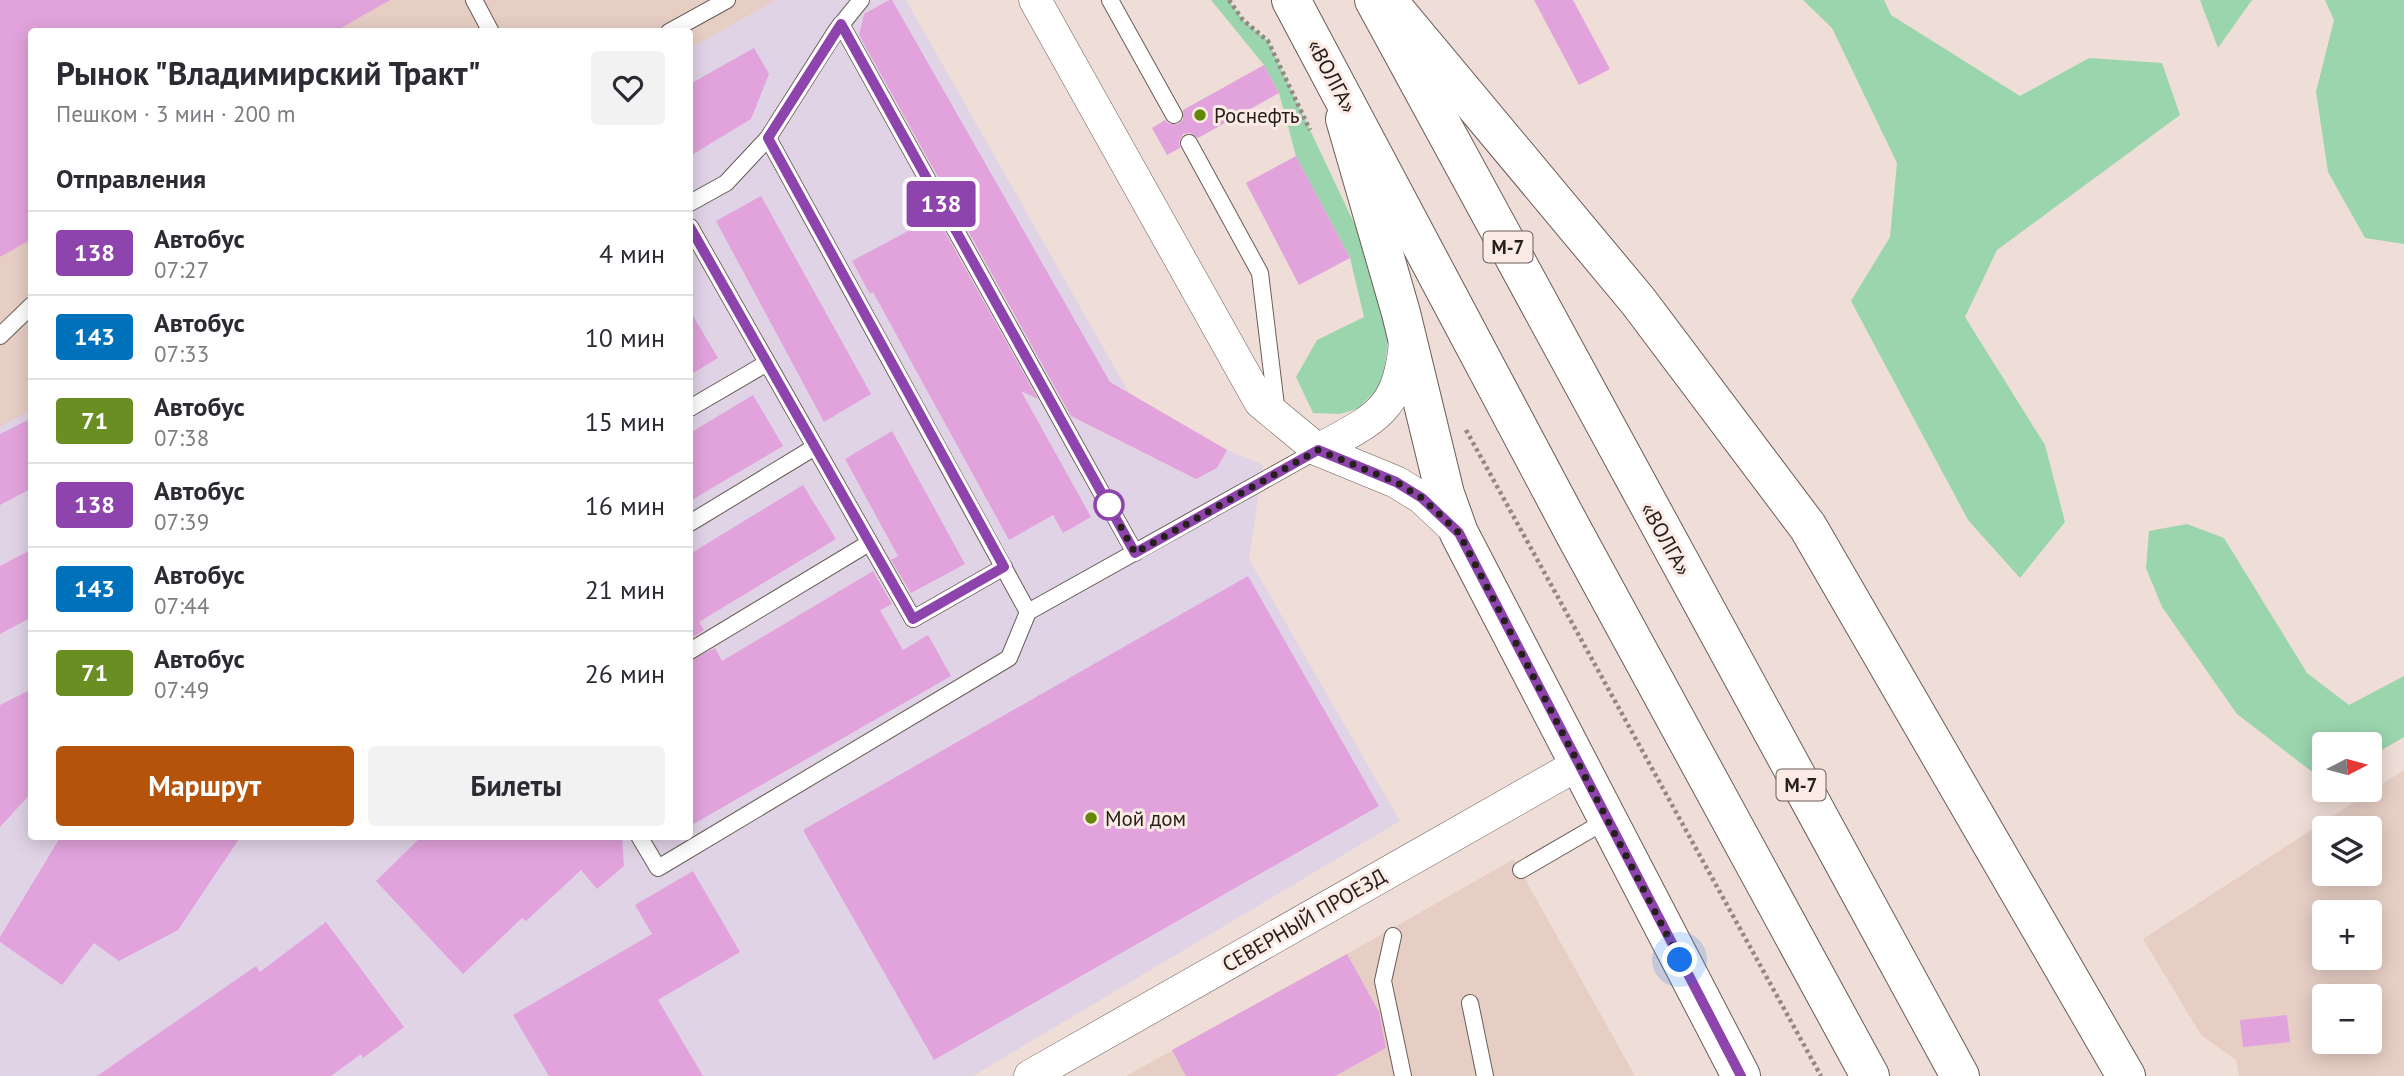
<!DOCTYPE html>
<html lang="ru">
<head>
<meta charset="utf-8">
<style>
  :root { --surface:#fff; --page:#f2f2f3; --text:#2b2b33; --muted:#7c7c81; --line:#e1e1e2; --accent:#b45309 }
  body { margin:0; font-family:"PT Sans",sans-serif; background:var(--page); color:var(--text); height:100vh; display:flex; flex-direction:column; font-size:26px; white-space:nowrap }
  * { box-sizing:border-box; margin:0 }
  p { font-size:23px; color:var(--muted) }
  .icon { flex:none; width:38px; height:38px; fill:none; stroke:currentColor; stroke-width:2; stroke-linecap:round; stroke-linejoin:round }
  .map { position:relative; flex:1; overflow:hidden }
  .panel { position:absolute; left:28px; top:28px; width:665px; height:812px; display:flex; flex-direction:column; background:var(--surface); border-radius:7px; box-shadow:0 4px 18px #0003 }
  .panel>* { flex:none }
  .badge { padding:0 14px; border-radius:5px; font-size:24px; line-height:46px }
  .needle { width:46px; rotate:84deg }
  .controls { position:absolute; left:2312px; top:732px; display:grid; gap:14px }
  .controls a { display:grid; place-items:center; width:70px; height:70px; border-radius:7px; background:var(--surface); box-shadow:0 4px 18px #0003; font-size:35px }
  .you { position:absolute; width:35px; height:35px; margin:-18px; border:5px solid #fff; border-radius:50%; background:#1a73e8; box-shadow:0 0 0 10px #1a73e833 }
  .map>.badge { position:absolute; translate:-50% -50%; box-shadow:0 0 0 4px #fff }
  h2 { padding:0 28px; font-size:26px; line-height:63px }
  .round { display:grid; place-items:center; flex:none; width:74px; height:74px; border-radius:7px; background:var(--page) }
  .headline { display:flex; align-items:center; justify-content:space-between; height:119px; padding:0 28px }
  h1 { font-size:33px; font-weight:800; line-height:52px }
  .primary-button { display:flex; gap:14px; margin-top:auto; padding:14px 28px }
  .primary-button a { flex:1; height:80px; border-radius:7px; background:var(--accent); color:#fff; font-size:28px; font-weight:800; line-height:80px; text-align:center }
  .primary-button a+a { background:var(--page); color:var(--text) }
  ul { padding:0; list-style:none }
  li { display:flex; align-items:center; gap:21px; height:84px; padding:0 28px; border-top:2px solid var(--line) }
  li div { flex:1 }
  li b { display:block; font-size:26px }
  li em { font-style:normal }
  li .badge { min-width:77px; font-weight:700; text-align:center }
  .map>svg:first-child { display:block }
  .commercial { fill:#e0d3e6 }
  .built { fill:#e6cec5; fill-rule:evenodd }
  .green { fill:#9ad5ae }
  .building { fill:#e2a3dc }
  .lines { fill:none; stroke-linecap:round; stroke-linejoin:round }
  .service-casing { stroke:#6a5c56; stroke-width:18 }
  .minor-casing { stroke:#6a5c56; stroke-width:33 }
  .tertiary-casing { stroke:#6a5c56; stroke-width:40 }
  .trunk-casing { stroke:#6a5c56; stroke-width:40 }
  .path { stroke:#948883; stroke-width:4.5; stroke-dasharray:3.5 3.5; stroke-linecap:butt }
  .service { stroke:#fff; stroke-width:16 }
  .minor { stroke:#fff; stroke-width:32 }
  .tertiary { stroke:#fff; stroke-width:38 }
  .trunk { stroke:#fff; stroke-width:38 }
  .line-casing { stroke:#fff; stroke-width:16 }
  .line { stroke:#8e44ad; stroke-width:10 }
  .walk { stroke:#26201d; stroke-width:7; stroke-dasharray:0 12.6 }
  .poi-dot { fill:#648706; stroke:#fcebe4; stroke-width:2.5 }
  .stop-dot { fill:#fff; stroke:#8e44ad; stroke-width:3.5 }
  .labels { text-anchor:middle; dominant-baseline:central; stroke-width:6; stroke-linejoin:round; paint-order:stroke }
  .shield { fill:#fcebe4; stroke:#665d59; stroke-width:2 }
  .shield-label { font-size:19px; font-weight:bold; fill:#26201d }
  .street-label { font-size:21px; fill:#26201d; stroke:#fcebe4 }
  .poi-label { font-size:21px; fill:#26201d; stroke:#fcebe4; text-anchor:start }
</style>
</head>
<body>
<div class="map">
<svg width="2404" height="1076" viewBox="0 0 2404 1076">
  <rect width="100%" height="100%" fill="#efded7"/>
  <path class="commercial" d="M 775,0 L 906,0 L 1129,393 L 1227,450 L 1263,465 L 1249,559 L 1400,821 L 973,1076 L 0,1076 L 0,424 L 31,407 L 32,836 L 690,836 L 690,47 Z"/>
  <path class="built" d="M 0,0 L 776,0 L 690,48 L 690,32 L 32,32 L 31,410 L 0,427 Z
    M 2404,770 L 2404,1076 L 2239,1076 L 2236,1060 L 2201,1035 L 2143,939 ZM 2324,828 L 2370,828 L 2370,873 L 2324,873 ZM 2324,912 L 2370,912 L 2370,957 L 2324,957 ZM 2324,996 L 2370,996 L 2370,1041 L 2324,1041 Z
    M 1514,859 L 1635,1076 L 1126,1076 L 1347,954 Z"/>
  <path class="green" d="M 1211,0 L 1229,0 L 1243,20 L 1268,41 L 1371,259 L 1389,334 L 1382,385 L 1357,409 L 1340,414 L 1313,413 L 1296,377 L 1317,340 L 1364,317 L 1350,258 L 1296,156 L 1279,93 L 1264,65 Z
    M 1803,0 L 1884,0 L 1891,15 L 2020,96 L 2089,58 L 2162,63 L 2180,115 L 1997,250 L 1965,317 L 2045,445 L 2065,522 L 2020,578 L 1968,520 L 1851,301 L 1890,237 L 1897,163 L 1832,28 Z
    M 2200,0 L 2252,0 L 2218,48 Z
    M 2325,0 L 2404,0 L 2404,244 L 2365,238 L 2328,172 L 2316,92 L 2334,20 Z
    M 2187,524 L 2224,538 L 2307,673 L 2349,705 L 2404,676 L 2404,737 L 2370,757 L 2370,744 L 2324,744 L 2324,781 L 2237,714 L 2162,607 L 2146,568 L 2149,531 Z"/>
  <path class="building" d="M 0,0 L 390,0 L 334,32 L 32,32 L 32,239 L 0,257 Z
    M 889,0 L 892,0 L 1110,382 L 1227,450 L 1217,468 L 1196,479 L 1071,416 L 859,35 L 864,14 Z
    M 1534,0 L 1573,0 L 1610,69 L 1579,85 Z
    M 754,48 L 769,74 L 751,119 L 690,156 L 690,84 Z
    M 1264,65 L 1279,93 L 1198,138 L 1190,133 L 1183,134 L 1179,142 L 1180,148 L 1167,155 L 1152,128 L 1165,120 L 1169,124 L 1178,124 L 1183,120 L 1183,110 Z
    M 1296,156 L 1350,258 L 1299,285 L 1246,183 Z
    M 761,196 L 871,394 L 824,422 L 716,221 Z
    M 936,216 L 1038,399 L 1021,391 L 1091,517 L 1063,533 L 1053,515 L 1009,540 L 873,292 L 870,294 L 852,261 Z
    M 690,311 L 718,358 L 690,375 Z
    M 753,395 L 783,446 L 690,501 L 690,433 Z
    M 32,418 L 32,488 L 0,505 L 0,434 Z
    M 892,431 L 965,564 L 911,593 L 891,560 L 898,556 L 845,459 Z
    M 803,485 L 836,539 L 699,622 L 704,630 L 690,639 L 690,554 Z
    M 32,549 L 32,617 L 0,634 L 0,566 Z
    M 873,571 L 892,604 L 880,610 L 903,650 L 928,635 L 951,676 L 690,826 L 690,661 L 715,648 L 722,661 Z
    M 1248,576 L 1379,806 L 934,1060 L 803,830 Z
    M 32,689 L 32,792 L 0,827 L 0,705 Z
    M 61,836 L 241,836 L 178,930 L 119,961 L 94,943 L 62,985 L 0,942 L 0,937 Z
    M 422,836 L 622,836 L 624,866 L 597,889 L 581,870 L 526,921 L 522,918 L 463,974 L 376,881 Z
    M 693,871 L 740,952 L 658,1000 L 703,1076 L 549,1076 L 513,1015 L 652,934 L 635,905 Z
    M 326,922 L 404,1027 L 363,1058 L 361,1054 L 331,1076 L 97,1076 L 256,966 L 260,972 Z
    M 1347,954 L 1379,1012 L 1386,1048 L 1335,1076 L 1186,1076 L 1172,1050 Z
    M 2287,1015 L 2290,1042 L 2243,1047 L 2240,1020 Z"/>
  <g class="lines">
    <defs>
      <path id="service" d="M 474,0 L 491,32
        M 861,0 L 836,31 L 768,138 L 1028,612
        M 1110,0 L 1174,115
        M 841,24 L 1135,553
        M 669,32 L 727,0
        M 1189,143 L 1260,273 L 1277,414
        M 690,203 L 726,183 L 768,138
        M 690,227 L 913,619 L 1004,567
        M 0,336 L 32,305
        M 690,408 L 767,363
        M 690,523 L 815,447
        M 690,651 L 869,543
        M 639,836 L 658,868 L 1009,658 L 1028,612 L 1318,450
        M 1521,870 L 1607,820
        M 1393,936 L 1383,981 L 1403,1076
        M 1470,1003 L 1485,1076"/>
      <path id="minor" d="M 1035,0 L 1260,402 L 1318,450 L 1396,482 L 1422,498 L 1458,532
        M 1318,450 C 1375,418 1400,412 1405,340
        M 1030,1076 L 1577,765"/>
      <path id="tertiary" d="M 1387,0 L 1638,301 L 1808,527 L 2126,1076
        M 1345,119 L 1401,313 L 1445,494 L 1459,533 L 1741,1076"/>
      <path id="trunk" d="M 1291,0 L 1572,529 L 1870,1076
        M 1374,0 L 1960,1076"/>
    </defs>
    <use href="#service" class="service-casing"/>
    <use href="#minor" class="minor-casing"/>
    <use href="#tertiary" class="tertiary-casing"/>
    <use href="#trunk" class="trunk-casing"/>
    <path class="path" d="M 1229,0 L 1243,20 L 1268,41 L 1310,130
      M 1466,430 L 1821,1076"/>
    <use href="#service" class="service"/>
    <use href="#minor" class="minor"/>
    <use href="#tertiary" class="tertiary"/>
    <use href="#trunk" class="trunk"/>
  </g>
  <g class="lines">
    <defs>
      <path id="line" d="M 690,227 L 913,619 L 1004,567 L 768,138 L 841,24 L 1135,553 L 1318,450 L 1396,482 L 1422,498 L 1459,533 L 1741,1076"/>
    </defs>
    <use href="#line" class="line-casing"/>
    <use href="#line" class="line"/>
    <path class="walk" d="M 1109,505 L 1135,553 L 1318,450 L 1396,482 L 1422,498 L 1459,533 L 1680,960"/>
  </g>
  <g class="poi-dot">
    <circle cx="1200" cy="115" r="7"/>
    <circle cx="1091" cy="818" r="7"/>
  </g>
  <circle class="stop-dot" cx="1109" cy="505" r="14"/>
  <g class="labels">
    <g class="shield">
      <rect x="1483.5" y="231.5" width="49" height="31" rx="5"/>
      <rect x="1776.5" y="769.5" width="49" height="31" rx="5"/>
    </g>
    <g class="shield-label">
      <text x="1508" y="247">М-7</text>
      <text x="1801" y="785">М-7</text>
    </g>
    <g class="street-label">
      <text transform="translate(1332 76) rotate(62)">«ВОЛГА»</text>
      <text transform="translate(1666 539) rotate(61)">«ВОЛГА»</text>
      <text transform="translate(1304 920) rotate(-30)">СЕВЕРНЫЙ ПРОЕЗД</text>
    </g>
    <g class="poi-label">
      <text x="1214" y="115">Роснефть</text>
      <text x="1105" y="818">Мой дом</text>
    </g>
  </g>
</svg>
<div class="controls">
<a><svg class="needle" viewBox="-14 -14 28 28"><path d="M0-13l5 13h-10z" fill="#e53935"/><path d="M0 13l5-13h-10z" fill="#7c7c81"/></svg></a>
<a><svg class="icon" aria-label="layers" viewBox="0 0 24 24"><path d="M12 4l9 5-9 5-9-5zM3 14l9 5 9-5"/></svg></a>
<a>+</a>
<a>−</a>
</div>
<div class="you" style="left:1680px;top:960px"></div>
<b class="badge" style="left:941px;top:204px;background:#8e44ad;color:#fff">138</b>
<section class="panel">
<div class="headline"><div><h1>Рынок &quot;Владимирский Тракт&quot;</h1><p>Пешком · 3 мин · 200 m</p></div><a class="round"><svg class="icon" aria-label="heart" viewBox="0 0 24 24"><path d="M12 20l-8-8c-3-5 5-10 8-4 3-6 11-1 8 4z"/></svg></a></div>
<h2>Отправления</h2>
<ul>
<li><span class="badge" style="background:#8e44ad;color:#fff">138</span><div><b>Автобус</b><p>07:27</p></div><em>4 мин</em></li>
<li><span class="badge" style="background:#0072bc;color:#fff">143</span><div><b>Автобус</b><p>07:33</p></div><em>10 мин</em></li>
<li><span class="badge" style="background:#6b8e23;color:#fff">71</span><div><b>Автобус</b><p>07:38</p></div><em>15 мин</em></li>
<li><span class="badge" style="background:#8e44ad;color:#fff">138</span><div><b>Автобус</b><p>07:39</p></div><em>16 мин</em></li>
<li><span class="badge" style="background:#0072bc;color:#fff">143</span><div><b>Автобус</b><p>07:44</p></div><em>21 мин</em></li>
<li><span class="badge" style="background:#6b8e23;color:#fff">71</span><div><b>Автобус</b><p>07:49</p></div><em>26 мин</em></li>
</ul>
<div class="primary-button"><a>Маршрут</a><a>Билеты</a></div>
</section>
</div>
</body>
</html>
